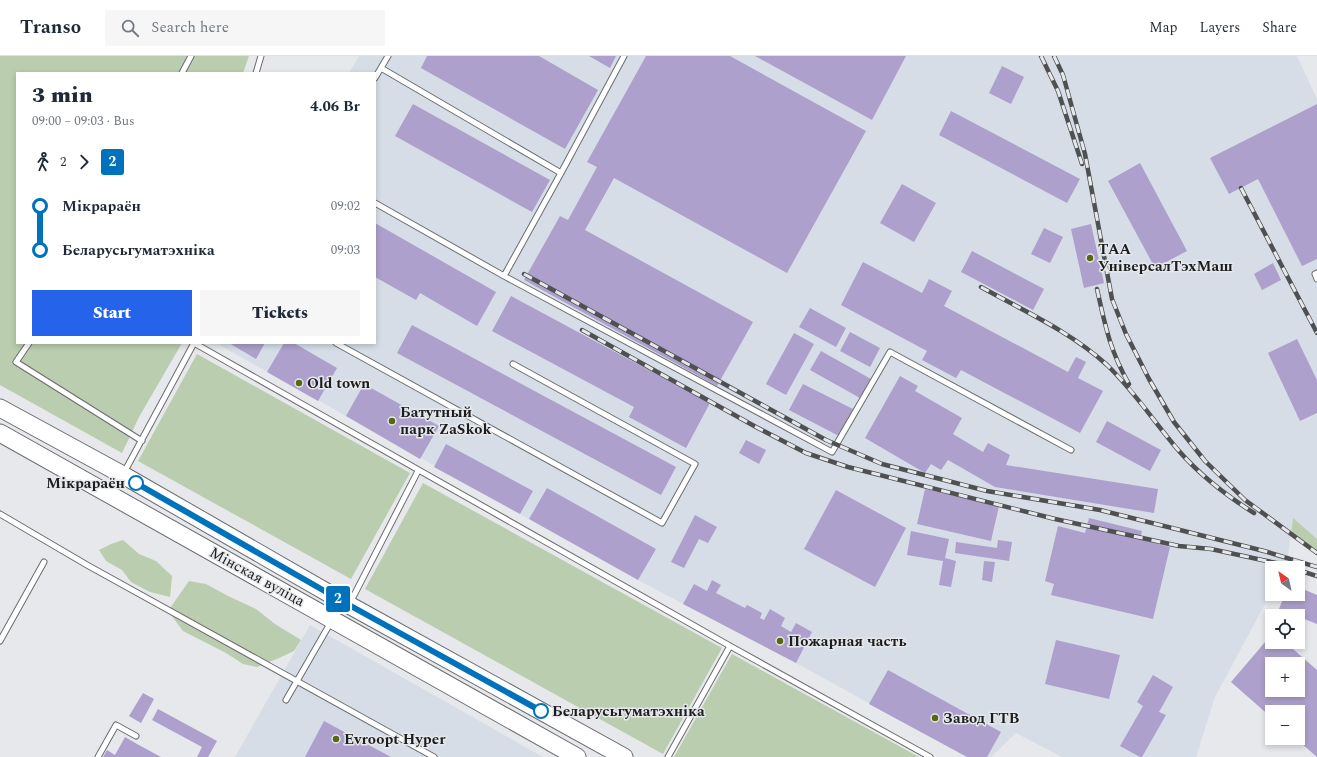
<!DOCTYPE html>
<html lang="en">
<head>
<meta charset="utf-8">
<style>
  :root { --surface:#fff; --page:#f6f6f7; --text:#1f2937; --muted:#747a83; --line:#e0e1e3; --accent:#2563eb }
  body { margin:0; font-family:Spectral,serif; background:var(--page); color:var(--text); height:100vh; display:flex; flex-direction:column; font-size:15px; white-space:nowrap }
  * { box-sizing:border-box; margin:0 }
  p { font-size:13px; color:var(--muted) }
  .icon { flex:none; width:22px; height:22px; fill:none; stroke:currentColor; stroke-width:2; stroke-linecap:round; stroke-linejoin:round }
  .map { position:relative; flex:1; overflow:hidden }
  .details { position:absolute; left:16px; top:16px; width:360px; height:272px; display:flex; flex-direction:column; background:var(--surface); border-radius:0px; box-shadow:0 2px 6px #0003 }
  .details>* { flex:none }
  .badge { padding:0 8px; border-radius:3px; font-size:14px; line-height:26px }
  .needle { width:26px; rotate:326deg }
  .controls { position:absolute; left:1265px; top:505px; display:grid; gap:8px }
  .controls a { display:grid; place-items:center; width:40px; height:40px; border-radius:0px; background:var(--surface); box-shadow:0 2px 6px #0003; font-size:20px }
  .map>.badge { position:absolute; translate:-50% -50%; box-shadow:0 0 0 2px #fff }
  .legs { display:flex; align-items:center; gap:6px; height:44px; padding:0 16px; font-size:13px }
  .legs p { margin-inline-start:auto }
  .overview { display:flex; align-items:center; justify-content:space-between; height:68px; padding:0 16px }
  h1 { font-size:22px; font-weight:800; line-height:30px }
  .button { display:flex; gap:8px; margin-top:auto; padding:8px 16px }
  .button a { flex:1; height:46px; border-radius:0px; background:var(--accent); color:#fff; font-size:16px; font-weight:800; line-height:46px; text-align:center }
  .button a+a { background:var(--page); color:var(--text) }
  ul { padding:0 16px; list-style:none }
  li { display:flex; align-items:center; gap:14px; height:44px; font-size:15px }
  li i { display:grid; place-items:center; width:6px; height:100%; margin:0 5px; background:currentColor }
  li i::after { content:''; width:10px; height:10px; margin:-5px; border:3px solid; border-radius:50%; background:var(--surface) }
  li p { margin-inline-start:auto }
  li:first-child i { background:linear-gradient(#0000 50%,currentColor 0) }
  li:last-child i { background:linear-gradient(currentColor 50%,#0000 0) }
  header { display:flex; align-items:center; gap:24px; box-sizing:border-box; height:56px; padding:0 20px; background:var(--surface); border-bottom:1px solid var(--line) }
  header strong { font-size:19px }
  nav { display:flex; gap:22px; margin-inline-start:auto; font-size:14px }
  .search { width:280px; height:36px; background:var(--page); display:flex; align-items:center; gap:10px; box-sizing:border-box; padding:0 14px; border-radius:0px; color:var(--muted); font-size:15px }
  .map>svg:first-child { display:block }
  .built { fill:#d6dde6 }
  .green { fill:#bacdaf }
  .building { fill:#ada0cc; fill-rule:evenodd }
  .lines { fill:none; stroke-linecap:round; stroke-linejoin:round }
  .lane-casing { stroke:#6a6c6f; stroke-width:7 }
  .primary-casing { stroke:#6a6c6f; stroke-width:19 }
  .lane { stroke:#fff; stroke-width:5 }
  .primary { stroke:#fff; stroke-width:17 }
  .rail-casing { stroke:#4f5051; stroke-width:4.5 }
  .rail { stroke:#e6e8eb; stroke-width:3; stroke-dasharray:9; stroke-linecap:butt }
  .line-1-casing { stroke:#fff; stroke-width:9 }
  .line-1 { stroke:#0072bc; stroke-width:6 }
  .poi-dot { fill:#586812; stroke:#e6e8eb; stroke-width:1.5 }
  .stop-1-dot { fill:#fff; stroke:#0072bc; stroke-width:2 }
  .labels { text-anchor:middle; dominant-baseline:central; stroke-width:3; stroke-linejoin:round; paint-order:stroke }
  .poi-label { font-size:15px; font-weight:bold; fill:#1c1d1e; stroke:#e6e8eb; text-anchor:start }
  .stop-label { font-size:15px; font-weight:bold; fill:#1c1d1e; stroke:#e6e8eb; text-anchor:end }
  .street-label { font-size:15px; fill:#1c1d1e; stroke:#e6e8eb }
</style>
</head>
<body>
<header>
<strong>Transo</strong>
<div class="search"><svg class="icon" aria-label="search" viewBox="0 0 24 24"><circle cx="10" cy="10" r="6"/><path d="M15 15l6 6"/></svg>Search here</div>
<nav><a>Map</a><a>Layers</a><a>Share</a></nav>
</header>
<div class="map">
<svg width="1317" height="701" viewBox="0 0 1317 701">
  <rect width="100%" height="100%" fill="#e6e8eb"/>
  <path class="built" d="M 359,0 L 1297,0 L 1317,43 L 1317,483 L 1293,463 L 1287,507 L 1284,512 L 1272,512 L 1272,535 L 1215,641 L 1196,701 L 1062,701 L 1016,677 L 991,701 L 967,701 L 796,607 L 638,524 L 216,287 L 375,287 L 375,17 L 349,17 Z
    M 310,569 L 543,701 L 235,701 Z"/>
  <path class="green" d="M 0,0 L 249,0 L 243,17 L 17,17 L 17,287 L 182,287 L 139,361 L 122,397 L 0,329 Z
    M 197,298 L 410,417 L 351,523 L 138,405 Z
    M 423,427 L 722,592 L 663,698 L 365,533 Z
    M 1293,462 L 1317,483 L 1317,498 L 1291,478 Z
    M 123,484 L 139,498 L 156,505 L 172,520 L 170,541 L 150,536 L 131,526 L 122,514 L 106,505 L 99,494 L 111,488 Z
    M 189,525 L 206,528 L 228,540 L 256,553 L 275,568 L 301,584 L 294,595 L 279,602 L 257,611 L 243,608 L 226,597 L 183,575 L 168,555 Z
    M 732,598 L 919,701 L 674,701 Z"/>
  <path class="building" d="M 427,0 L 539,0 L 598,34 L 565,93 L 421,12 Z
    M 589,0 L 616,0 L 610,12 Z
    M 646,0 L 730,0 L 866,75 L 787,217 L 614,122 L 585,174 L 753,266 L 717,330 L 524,224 L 560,160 L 568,164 L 597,111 L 587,106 Z
    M 755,0 L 906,0 L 872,64 Z
    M 1002,10 L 1024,21 L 1011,48 L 989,37 Z
    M 413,48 L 550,124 L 532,156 L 395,80 Z
    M 1317,48 L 1317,203 L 1302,210 L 1258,123 L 1229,138 L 1210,102 Z
    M 951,55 L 1080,123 L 1067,147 L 939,79 Z
    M 1140,107 L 1187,195 L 1155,212 L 1108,125 Z
    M 902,128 L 936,147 L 914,186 L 880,167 Z
    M 375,167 L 496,236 L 477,270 L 420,237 L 416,244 L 375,221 Z
    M 1091,168 L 1104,227 L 1084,232 L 1071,173 Z
    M 1044,172 L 1063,181 L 1050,207 L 1031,198 Z
    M 972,195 L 1044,233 L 1033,254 L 961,216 Z
    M 863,206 L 922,237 L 929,223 L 952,235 L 944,250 L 1068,316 L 1076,301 L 1086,306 L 1078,322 L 1103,335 L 1080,377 L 961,314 L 956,322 L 922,304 L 927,295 L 841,249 Z
    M 1273,207 L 1281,224 L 1262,234 L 1254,218 Z
    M 511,240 L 710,347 L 686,392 L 629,361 L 634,351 L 492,275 Z
    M 810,252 L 846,272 L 836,291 L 799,271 Z
    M 412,269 L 676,411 L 661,439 L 397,297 Z
    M 850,276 L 880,292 L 870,311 L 840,295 Z
    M 794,277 L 814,288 L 786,339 L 766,328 Z
    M 1297,283 L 1317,324 L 1317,357 L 1300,365 L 1268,297 Z
    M 229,287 L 265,287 L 256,303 Z
    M 284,287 L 294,287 L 337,312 L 318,345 L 267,316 Z
    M 821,295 L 871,323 L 860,342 L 810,314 Z
    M 900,320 L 918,330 L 915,335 L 962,362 L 953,378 L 983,396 L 988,387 L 1010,399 L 1006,409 L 1158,433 L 1154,457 L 995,431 L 948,404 L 941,414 L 931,408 L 925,417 L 865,382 Z
    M 364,328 L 439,370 L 420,403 L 346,360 Z
    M 803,328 L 853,353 L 839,380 L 789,354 Z
    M 1107,365 L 1161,394 L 1150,415 L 1096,386 Z
    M 746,384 L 766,394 L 759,408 L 739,397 Z
    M 446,388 L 533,435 L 520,458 L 434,411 Z
    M 547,432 L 656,493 L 638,524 L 529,463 Z
    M 925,433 L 999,450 L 991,485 L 917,468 Z
    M 836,434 L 906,472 L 875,531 L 804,493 Z
    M 695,459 L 717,471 L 708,487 L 699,483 L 684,512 L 671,506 Z
    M 1089,462 L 1142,475 L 1140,483 L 1170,491 L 1153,563 L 1051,539 L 1054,528 L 1045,525 L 1058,470 L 1085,477 Z
    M 911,475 L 949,483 L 945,502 L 956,505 L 951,531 L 939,529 L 943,505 L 907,499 Z
    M 998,484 L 1012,486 L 1009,505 L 955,497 L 956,486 L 997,492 Z
    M 984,505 L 995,506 L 992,526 L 982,524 Z
    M 712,524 L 721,529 L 716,537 L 745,552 L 747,549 L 762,557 L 760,562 L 764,564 L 770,553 L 785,562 L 781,570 L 791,576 L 796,567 L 812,576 L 796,607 L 683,548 L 694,528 L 707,535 Z
    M 1298,531 L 1317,539 L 1317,568 L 1279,553 L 1285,538 L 1298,538 Z
    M 1272,578 L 1272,586 L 1285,586 L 1317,614 L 1317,701 L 1295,682 L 1298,682 L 1298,656 L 1272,656 L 1272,662 L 1231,626 ZM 1272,608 L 1298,608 L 1298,634 L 1272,634 Z
    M 1056,584 L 1120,599 L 1109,643 L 1045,628 Z
    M 888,614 L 1001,676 L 987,701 L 967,701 L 869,648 Z
    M 1153,619 L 1173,631 L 1159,656 L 1166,659 L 1142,701 L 1140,701 L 1120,690 L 1143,650 L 1137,646 Z
    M 143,637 L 154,643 L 141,667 L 129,660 Z
    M 158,653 L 217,685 L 208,701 L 197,701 L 202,691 L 152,664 Z
    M 324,665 L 391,701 L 305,701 Z
    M 125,681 L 137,688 L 161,701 L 103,701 L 107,694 L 115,699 Z"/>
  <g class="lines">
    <defs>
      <path id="lane" d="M 381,12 L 561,117 L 624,0
        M 182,17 L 191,0
        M 256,17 L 261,0
        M 375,22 L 388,0
        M 375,147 L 504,220 L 561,117
        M 1317,217 L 1315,218 L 1317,223
        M 504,220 L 832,396 L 890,296 L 1071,394
        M 29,287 L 16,306 L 142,385
        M 194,287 L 730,590 L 668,701
        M 336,287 L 662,467 L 695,408 L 513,308
        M 113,437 L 194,287
        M 0,458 L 87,509 L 434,701
        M 350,547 L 418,415
        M 0,585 L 44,506
        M 730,590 L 930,701
        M 286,644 L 331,566
        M 98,701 L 116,669 L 136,680"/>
      <path id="primary" d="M 0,352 L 123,419 L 349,549 L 624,701
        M 0,377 L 577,701"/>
    </defs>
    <use href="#lane" class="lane-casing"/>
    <use href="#primary" class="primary-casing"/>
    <use href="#lane" class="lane"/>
    <use href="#primary" class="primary"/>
    <defs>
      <path id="rail" d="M 1041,0 L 1058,35 L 1082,108
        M 1054,0 L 1063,19 L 1085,98 L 1112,243 L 1126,278 L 1149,323 L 1174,366 L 1205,405 L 1245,444 L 1317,497
        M 1241,132 L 1317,277
        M 524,218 L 826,384 L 882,408 L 987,435 L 1100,454 L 1264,495 L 1317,511
        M 981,231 C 1024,255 1071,276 1107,309 C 1134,335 1155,367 1179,395 C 1200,419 1227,440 1254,457
        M 1097,233 C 1105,269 1110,295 1129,328
        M 582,274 L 756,371 L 806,397 L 848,411 L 1055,463 L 1179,490 L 1211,493 L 1276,507 L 1293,512
        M 1298,514 L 1317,520"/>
    </defs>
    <use href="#rail" class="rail-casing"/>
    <use href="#rail" class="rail"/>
  </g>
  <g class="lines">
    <defs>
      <path id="line-1" d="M 136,427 L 349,549 L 541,655"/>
    </defs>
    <use href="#line-1" class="line-1-casing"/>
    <use href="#line-1" class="line-1"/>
  </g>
  <g class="poi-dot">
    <circle cx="1090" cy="202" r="4"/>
    <circle cx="299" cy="327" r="4"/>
    <circle cx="392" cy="365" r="4"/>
    <circle cx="780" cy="585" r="4"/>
    <circle cx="935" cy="662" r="4"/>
    <circle cx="336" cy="683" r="4"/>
  </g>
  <g class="stop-1-dot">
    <circle cx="136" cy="427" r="7"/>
    <circle cx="541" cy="655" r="7"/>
  </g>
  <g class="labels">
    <g class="poi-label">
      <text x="1098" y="193">ТАА<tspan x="1098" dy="17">УніверсалТэхМаш</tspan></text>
      <text x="307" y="327">Old town</text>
      <text x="400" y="356">Батутный<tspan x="400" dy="17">парк ZaSkok</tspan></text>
      <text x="788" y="585">Пожарная часть</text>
      <text x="943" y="662">Завод ГТВ</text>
      <text x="344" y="683">Evroopt Hyper</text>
    </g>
    <g class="stop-label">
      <text x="125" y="427">Мікрараён</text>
      <text x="552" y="655" text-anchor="start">Беларусьгуматэхніка</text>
    </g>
    <g class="street-label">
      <text transform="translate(257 521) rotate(29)">Мінская вуліца</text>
    </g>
  </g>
</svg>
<div class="controls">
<a><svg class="needle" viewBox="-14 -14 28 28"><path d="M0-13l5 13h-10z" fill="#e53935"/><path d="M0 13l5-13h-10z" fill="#747a83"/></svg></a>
<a><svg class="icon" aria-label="locate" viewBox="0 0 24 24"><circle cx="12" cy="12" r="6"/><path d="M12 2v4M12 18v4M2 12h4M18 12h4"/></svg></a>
<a>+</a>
<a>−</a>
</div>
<b class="badge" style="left:338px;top:543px;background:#0072bc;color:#fff">2</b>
<section class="details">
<div class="overview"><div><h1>3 min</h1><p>09:00 – 09:03 · Bus</p></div><b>4.06 Br</b></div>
<div class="legs"><svg class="icon" aria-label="walk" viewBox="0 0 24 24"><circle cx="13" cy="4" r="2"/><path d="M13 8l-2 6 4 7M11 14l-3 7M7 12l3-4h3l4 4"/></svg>2<svg class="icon" aria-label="forward" viewBox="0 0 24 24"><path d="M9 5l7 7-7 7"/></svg><b class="badge" style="background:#0072bc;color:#fff">2</b></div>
<ul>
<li><i style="color:#0072bc"></i><b>Мікрараён</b><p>09:02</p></li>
<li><i style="color:#0072bc"></i><b>Беларусьгуматэхніка</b><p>09:03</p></li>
</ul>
<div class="button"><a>Start</a><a>Tickets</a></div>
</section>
</div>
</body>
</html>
